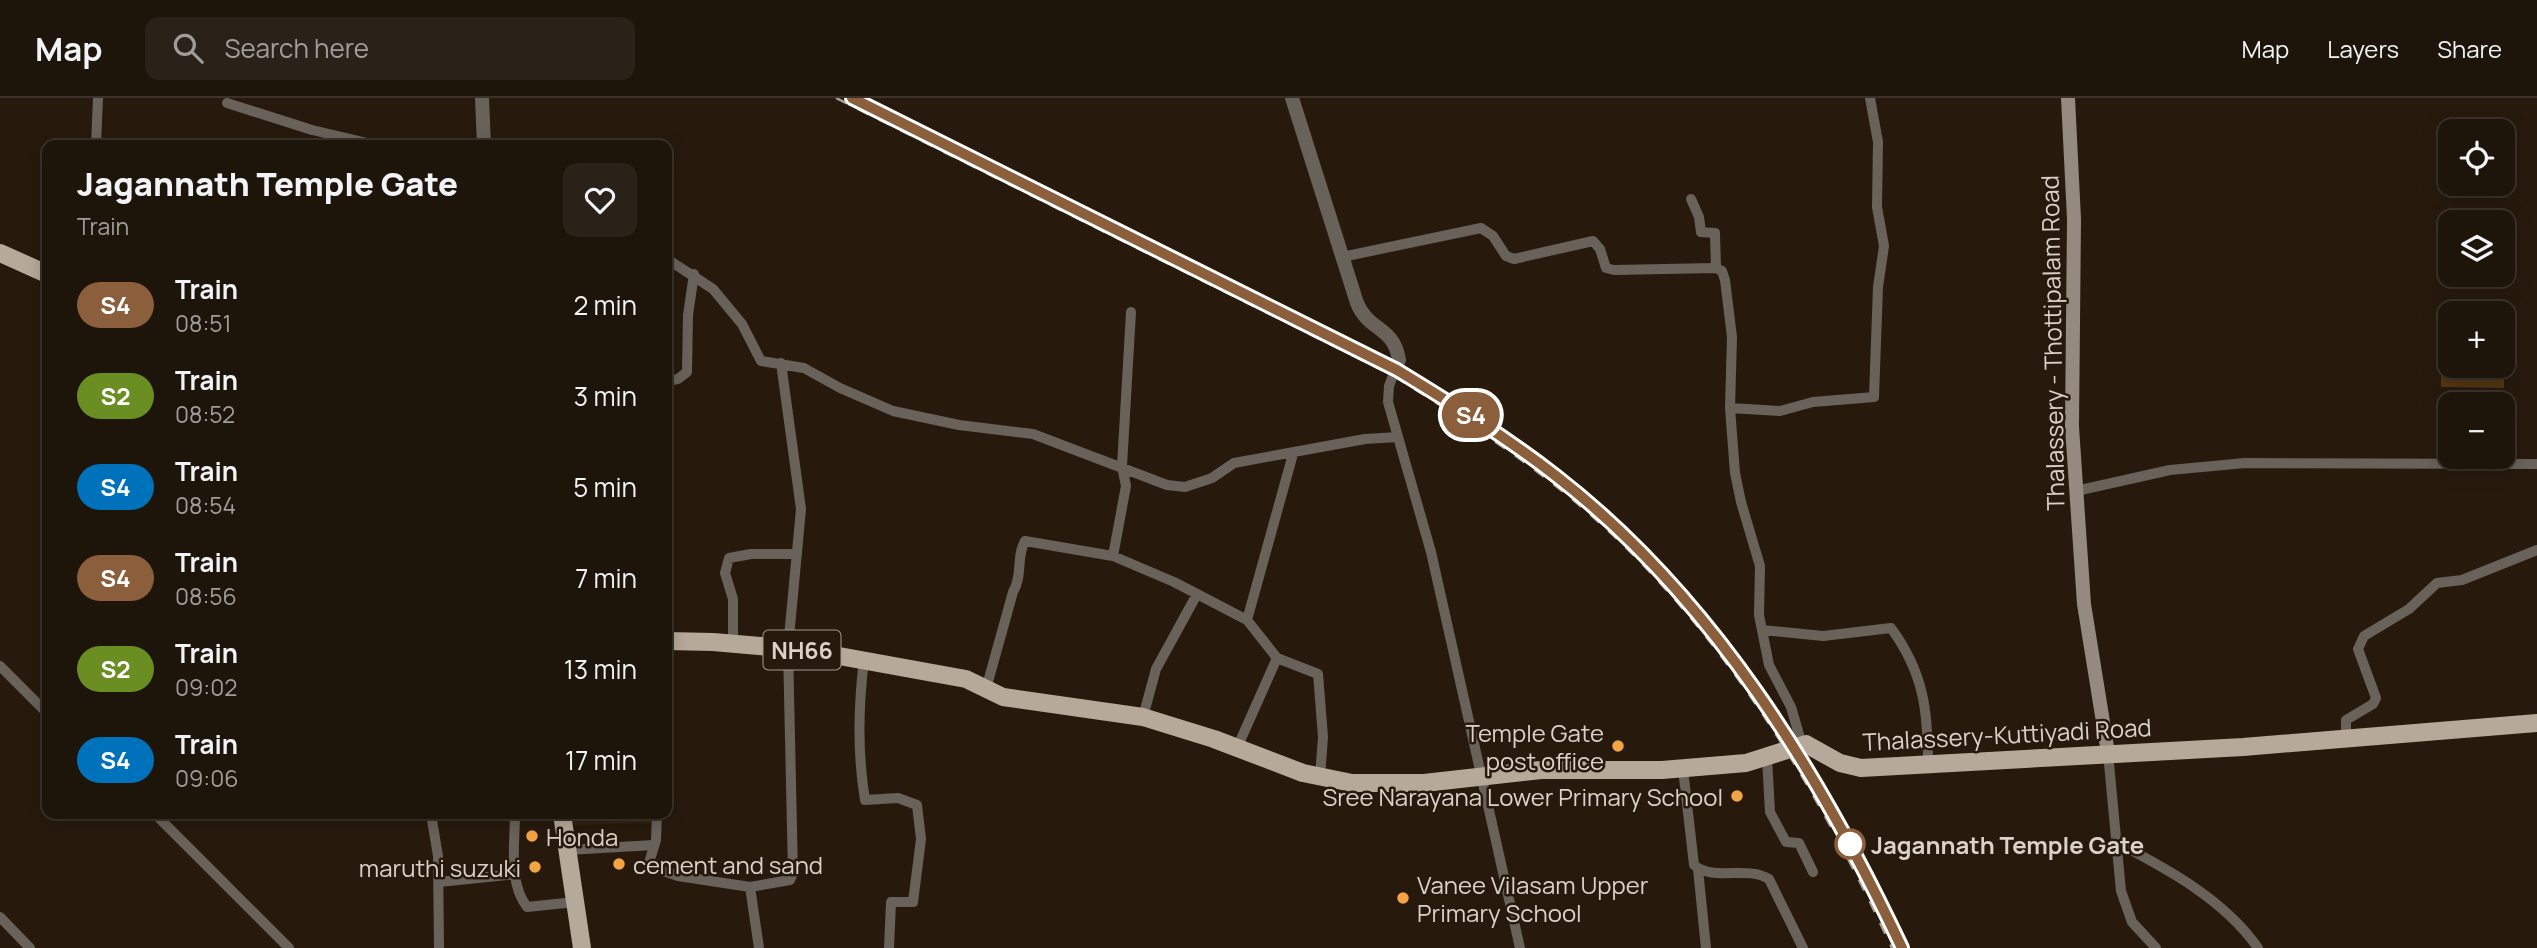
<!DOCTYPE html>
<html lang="en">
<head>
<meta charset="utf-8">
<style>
  :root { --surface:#1d140a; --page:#2a2118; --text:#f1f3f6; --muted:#a09e9c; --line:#3b332b }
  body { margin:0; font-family:Manrope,sans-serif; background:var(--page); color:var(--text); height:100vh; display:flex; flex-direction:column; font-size:26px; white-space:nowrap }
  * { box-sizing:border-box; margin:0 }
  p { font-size:23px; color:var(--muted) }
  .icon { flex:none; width:38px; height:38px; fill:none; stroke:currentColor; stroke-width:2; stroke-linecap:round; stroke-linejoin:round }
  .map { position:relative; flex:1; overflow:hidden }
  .side { position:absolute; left:42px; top:42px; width:630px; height:679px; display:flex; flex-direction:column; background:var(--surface); border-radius:14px; box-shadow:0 4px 18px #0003,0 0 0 2px var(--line) }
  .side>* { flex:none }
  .badge { padding:0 14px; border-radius:23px; font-size:24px; line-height:46px }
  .controls { position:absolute; left:2438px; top:21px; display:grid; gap:14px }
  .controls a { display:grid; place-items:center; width:77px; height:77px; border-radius:14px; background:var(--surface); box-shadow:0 4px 18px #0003,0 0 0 2px var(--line); font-size:35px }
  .map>.badge { position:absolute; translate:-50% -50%; box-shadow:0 0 0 4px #fff }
  .round { display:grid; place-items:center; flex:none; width:74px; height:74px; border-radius:14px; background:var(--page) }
  .head { display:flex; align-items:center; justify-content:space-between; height:119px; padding:0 35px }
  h1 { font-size:33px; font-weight:800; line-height:52px }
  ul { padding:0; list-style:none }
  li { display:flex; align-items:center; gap:21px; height:91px; padding:0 35px }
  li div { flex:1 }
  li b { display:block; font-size:26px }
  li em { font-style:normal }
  li .badge { min-width:77px; font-weight:700; text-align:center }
  header { display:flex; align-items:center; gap:42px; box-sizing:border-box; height:98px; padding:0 35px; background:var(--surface); border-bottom:2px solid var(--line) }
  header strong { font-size:33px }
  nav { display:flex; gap:38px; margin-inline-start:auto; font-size:24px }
  .search { width:490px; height:63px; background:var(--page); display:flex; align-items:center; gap:18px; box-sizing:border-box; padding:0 24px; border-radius:14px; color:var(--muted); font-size:26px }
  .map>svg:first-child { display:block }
  .built { fill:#33220f }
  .green { fill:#533614 }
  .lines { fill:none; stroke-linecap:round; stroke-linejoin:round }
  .minor { stroke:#69625b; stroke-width:10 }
  .tertiary { stroke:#69625b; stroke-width:14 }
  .secondary { stroke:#958a7f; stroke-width:14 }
  .primary { stroke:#b7a99a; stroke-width:18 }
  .rail { stroke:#aba197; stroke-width:2.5; stroke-dasharray:12 12; stroke-linecap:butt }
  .line-casing { stroke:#fff; stroke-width:16 }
  .line { stroke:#8b5e3c; stroke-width:10 }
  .poi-dot { fill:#f3a443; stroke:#271a0d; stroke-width:2.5 }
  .stop-dot { fill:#fff; stroke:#8b5e3c; stroke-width:3.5 }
  .labels { text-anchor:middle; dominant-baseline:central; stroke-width:5; stroke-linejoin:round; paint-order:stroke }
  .shield { fill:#271a0d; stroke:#a49a90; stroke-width:2 }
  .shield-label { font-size:23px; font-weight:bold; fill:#dad1c8 }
  .street-label { font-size:24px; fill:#dad1c8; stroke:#271a0d }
  .poi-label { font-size:24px; fill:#dad1c8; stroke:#271a0d; text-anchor:end }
  .stop-label { font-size:24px; font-weight:bold; fill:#dad1c8; stroke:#271a0d; text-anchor:start }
</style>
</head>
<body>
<header>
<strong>Map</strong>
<div class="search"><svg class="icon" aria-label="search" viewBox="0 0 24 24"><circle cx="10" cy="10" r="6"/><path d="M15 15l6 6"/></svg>Search here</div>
<nav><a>Map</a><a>Layers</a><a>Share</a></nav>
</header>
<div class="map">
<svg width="2537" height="850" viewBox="0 0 2537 850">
  <rect width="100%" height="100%" fill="#271a0d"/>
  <path class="built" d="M 566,716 L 655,716 L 655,725 L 568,727 Z"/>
  <path class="green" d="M 2441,248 L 2450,248 L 2450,268 L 2502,268 L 2504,248 L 2504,290 L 2441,289 Z"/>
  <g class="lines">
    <path class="minor" d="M 227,5 L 312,32 L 376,47
      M 96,47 L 98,0
      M 1691,101 L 1699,119 L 1701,134 L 1715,135 L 1716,170 L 1722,173 L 1725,182 L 1732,239 L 1730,310 L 1735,375 L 1741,404 L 1760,468 L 1759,517 L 1769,567 L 1791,609 L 1802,647
      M 1342,159 L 1481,130 L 1493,138 L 1506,158 L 1514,161 L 1593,143 L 1600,151 L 1606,170 L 1614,172 L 1716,170
      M 667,161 L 713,191 L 742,226 L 761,263 L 804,270 L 840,290 L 893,313 L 959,327 L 1033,336 L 1167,387 L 1185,389 L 1212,380 L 1234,365 L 1365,341 L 1398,339
      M 1399,262 L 1389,288 L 1388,304 L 1431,454 L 1520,850
      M 667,283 L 678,281 L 687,274 L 688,217 L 694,176
      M 1730,310 L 1780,313 L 1813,304 L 1874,299 L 1878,189 L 1884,148 L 1877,109 L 1878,44 L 1870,0
      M 2076,393 L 2170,372 L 2245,365 L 2537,366
      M 1113,458 L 1126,388 L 1122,368 L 1131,214
      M 1247,522 L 1293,356
      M 1762,532 L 1823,538 L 1891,530 C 1924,575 1928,613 1928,667
      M 733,545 L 733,501 L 725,475 L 729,460 L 751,456 L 797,456
      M 864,562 C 858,610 857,654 865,702 L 898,700 L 917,707 L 921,741 L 913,804 L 891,804 L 889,850
      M 0,568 L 47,615
      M 986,591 L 1013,494 C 1023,478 1016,458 1025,443 L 1113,458 L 1174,484 L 1247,522 L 1277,560 L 1318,576 L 1323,639 L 1320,679
      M 1143,619 L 1156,571 L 1196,498
      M 2346,641 L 2346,622 L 2373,606 L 2376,600 L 2358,551 L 2364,538 L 2409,511 L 2437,485 L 2462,482 L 2537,452
      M 1237,650 L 1277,560
      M 2108,655 L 2121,793 L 2132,824 L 2156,850
      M 1767,660 L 1770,714 L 1786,744 L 1799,745 L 1813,774
      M 1683,671 L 1694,767 C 1714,784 1746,767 1769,781 L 1803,850
      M 155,716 L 289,850
      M 431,716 L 438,758 L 439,850
      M 515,716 C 515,744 508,785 527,809 L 575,804
      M 657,716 L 656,742 L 648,768 L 678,778 L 750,789 L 759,850
      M 2116,744 C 2167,771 2224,801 2258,850
      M 567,752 L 654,747
      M 1698,771 L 1706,850
      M 439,784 L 516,776
      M 750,789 L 790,782 L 793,775 L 788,550 L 801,411 L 781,265
      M 0,819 L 30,850"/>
    <path class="tertiary" d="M 482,0 L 484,47
      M 1292,0 L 1357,205 C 1369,234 1394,228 1399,262"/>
    <path class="secondary" d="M 2068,0 L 2074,121 L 2072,329 L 2084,506 L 2108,655"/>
    <path class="primary" d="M 0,155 L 47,176
      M 667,543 L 713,544 L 806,552 L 966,581 L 1003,599 L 1143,619 L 1214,641 L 1303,675 L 1352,685 L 1424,685 L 1541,672 L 1662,672 L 1746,665 L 1806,646 L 1840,665 L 1861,670 L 2243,649 L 2537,625
      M 562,716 L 582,850"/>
    <path class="rail" d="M 836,0 L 1394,278 C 1448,312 1502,346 1552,385 C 1706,504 1811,676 1892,850"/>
  </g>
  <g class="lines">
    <defs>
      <path id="line" d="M 852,0 L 1397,272 C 1451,305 1506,339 1556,378 C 1712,499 1819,674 1902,850"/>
    </defs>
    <use href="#line" class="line-casing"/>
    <use href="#line" class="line"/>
  </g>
  <g class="poi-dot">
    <circle cx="1618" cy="648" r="7"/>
    <circle cx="1737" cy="698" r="7"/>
    <circle cx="532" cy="738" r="7"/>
    <circle cx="619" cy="766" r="7"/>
    <circle cx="535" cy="769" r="7"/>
    <circle cx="1403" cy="800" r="7"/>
  </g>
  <circle class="stop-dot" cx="1850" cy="746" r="14"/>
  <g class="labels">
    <rect class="shield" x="763.5" y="532.5" width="77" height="39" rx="5"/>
    <g class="shield-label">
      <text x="802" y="552">NH66</text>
    </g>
    <g class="street-label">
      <text transform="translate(2052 245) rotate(-91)">Thalassery - Thottipalam Road</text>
      <text transform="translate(2007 636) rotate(-3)">Thalassery-Kuttiyadi Road</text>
    </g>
    <g class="poi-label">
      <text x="1604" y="634">Temple Gate<tspan x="1604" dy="28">post office</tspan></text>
      <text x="1723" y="698">Sree Narayana Lower Primary School</text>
      <text x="546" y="738" text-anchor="start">Honda</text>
      <text x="633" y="766" text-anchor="start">cement and sand</text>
      <text x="521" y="769">maruthi suzuki</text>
      <text x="1417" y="786" text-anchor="start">Vanee Vilasam Upper<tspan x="1417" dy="28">Primary School</tspan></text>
    </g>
    <g class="stop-label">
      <text x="1871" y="746">Jagannath Temple Gate</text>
    </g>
  </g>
</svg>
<div class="controls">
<a><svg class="icon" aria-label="locate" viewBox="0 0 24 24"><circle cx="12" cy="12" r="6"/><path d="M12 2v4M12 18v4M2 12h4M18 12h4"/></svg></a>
<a><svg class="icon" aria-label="layers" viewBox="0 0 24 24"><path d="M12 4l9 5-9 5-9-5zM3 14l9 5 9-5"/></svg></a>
<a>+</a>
<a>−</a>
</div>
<b class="badge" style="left:1471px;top:317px;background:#8b5e3c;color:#fff">S4</b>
<section class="side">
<div class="head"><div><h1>Jagannath Temple Gate</h1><p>Train</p></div><a class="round"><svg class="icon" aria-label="heart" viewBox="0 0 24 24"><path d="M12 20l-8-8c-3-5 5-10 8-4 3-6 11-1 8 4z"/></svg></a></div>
<ul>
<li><span class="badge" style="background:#8b5e3c;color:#fff">S4</span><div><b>Train</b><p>08:51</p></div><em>2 min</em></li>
<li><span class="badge" style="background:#6b8e23;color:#fff">S2</span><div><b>Train</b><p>08:52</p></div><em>3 min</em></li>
<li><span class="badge" style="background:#0072bc;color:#fff">S4</span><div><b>Train</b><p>08:54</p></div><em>5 min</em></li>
<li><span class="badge" style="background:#8b5e3c;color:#fff">S4</span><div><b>Train</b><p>08:56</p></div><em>7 min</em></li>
<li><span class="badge" style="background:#6b8e23;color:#fff">S2</span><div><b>Train</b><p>09:02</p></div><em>13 min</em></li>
<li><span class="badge" style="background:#0072bc;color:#fff">S4</span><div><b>Train</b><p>09:06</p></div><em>17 min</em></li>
</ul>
</section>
</div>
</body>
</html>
